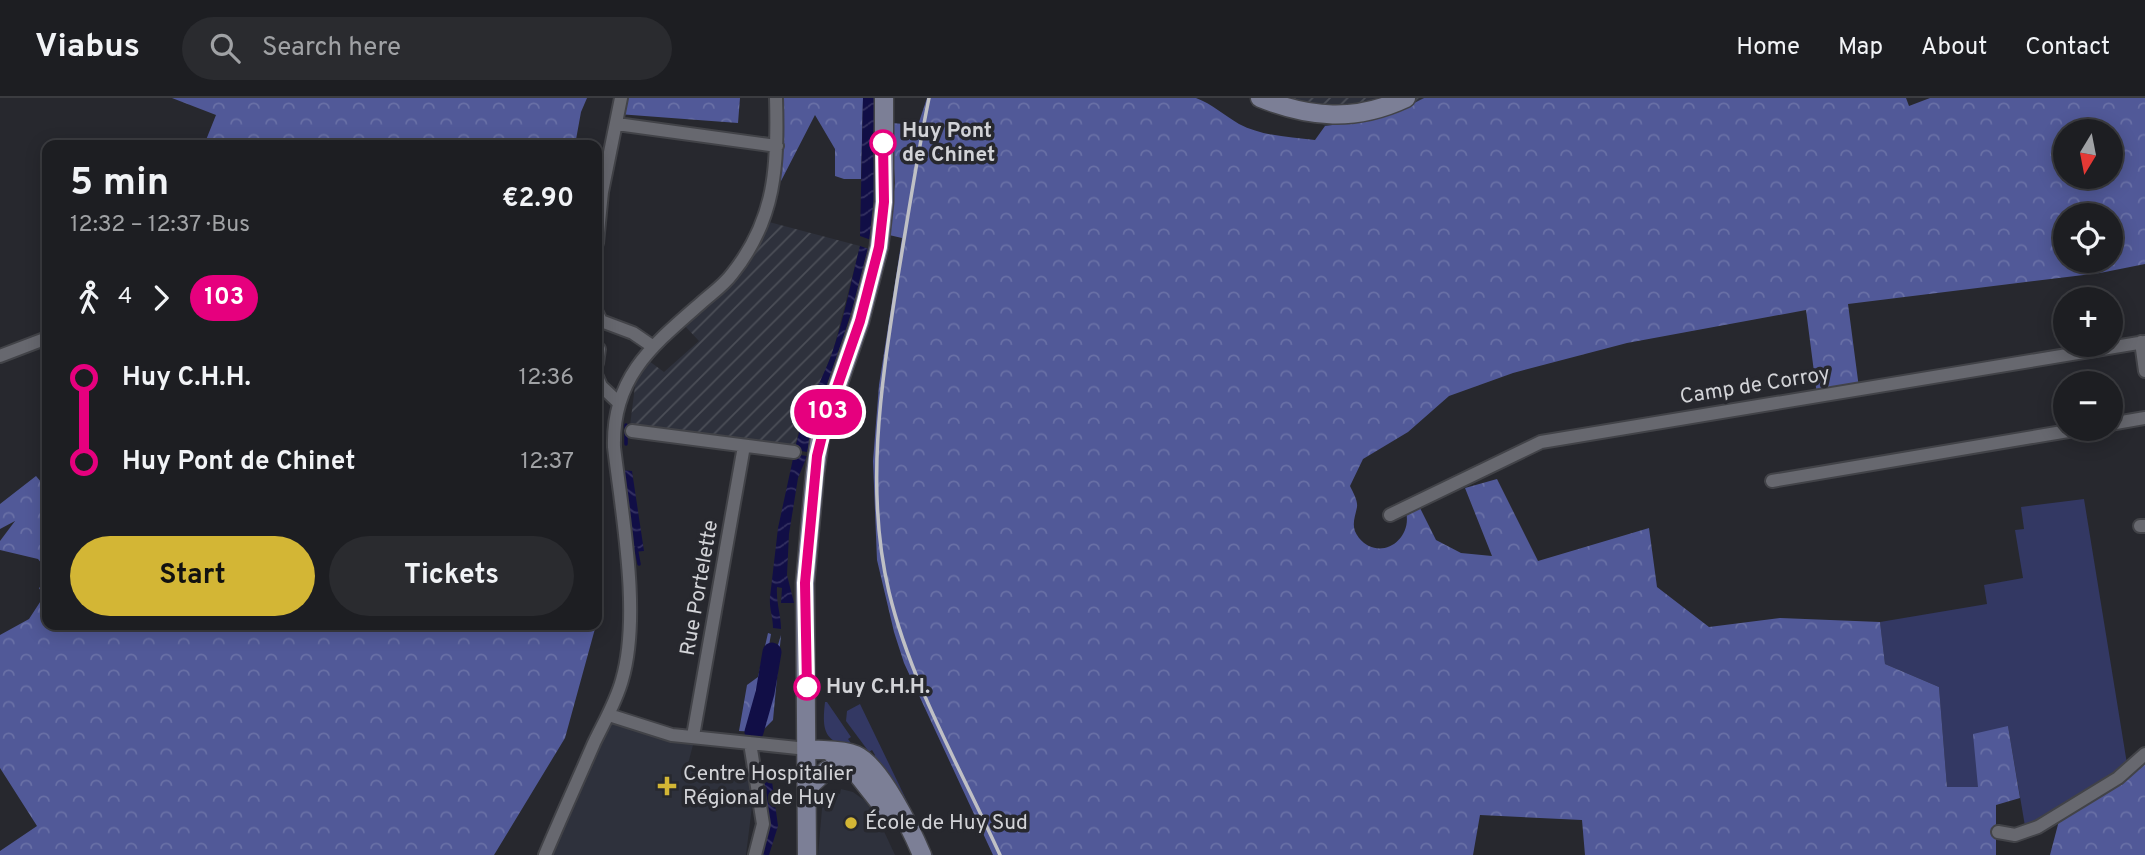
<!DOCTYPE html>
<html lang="en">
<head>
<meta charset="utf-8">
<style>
  :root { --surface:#1d1e22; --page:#2a2b2f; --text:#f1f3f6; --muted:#a0a2a5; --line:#3b3c40; --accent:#d3b635 }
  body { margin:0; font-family:Overpass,sans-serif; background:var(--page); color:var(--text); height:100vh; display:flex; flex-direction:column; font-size:26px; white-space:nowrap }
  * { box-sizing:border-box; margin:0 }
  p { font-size:23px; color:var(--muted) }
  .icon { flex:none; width:38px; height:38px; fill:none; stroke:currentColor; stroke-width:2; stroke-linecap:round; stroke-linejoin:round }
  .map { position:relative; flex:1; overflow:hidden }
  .drawer { position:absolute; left:42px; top:42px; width:560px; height:490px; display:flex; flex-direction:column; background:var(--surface); border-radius:14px; box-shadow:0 4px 18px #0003,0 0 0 2px var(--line) }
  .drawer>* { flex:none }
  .badge { padding:0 14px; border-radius:23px; font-size:24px; line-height:46px }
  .needle { width:46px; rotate:190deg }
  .controls { position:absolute; left:2053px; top:21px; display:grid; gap:14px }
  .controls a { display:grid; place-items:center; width:70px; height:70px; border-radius:50%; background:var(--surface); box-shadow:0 4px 18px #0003,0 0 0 2px var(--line); font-size:35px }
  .map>.badge { position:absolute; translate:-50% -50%; box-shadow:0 0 0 4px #fff }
  .legs { display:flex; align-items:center; gap:10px; height:77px; padding:0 28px; font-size:23px }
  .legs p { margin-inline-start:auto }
  .head { display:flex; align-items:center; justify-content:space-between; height:119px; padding:0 28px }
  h1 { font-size:38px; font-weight:700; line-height:52px }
  .primary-button { display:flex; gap:14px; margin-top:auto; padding:14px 28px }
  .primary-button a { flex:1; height:80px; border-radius:42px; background:var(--accent); color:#111; font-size:28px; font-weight:700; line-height:80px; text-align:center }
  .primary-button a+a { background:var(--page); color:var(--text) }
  ul { padding:0 28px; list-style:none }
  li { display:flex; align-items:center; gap:24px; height:84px; font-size:26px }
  li i { display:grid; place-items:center; width:10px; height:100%; margin:0 9px; background:currentColor }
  li i::after { content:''; width:18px; height:18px; margin:-9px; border:5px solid; border-radius:50%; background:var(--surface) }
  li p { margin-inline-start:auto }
  li:first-child i { background:linear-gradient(#0000 50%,currentColor 0) }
  li:last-child i { background:linear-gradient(currentColor 50%,#0000 0) }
  header { display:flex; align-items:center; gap:42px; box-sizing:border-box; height:98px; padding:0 35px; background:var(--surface); border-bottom:2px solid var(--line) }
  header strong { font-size:33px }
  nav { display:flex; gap:38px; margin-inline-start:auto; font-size:24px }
  .search { width:490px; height:63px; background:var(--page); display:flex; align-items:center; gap:18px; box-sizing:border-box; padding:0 24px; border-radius:38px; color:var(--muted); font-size:26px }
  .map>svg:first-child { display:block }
  .built { fill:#2e313c }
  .industrial { fill:url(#industrial-furrows) }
  .green { fill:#333863 }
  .forest { fill:url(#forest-crowns); fill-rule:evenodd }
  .water { fill:url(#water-waves) }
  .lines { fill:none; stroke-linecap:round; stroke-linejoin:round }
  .stream { stroke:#110e46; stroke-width:3.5 }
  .river { stroke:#110e46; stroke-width:19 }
  .street-casing { stroke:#424348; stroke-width:16 }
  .secondary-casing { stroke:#424348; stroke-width:21 }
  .street { stroke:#67686f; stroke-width:12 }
  .secondary { stroke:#7c7f96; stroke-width:18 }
  .rail { stroke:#bfc0c5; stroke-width:3.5 }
  .line-1-casing { stroke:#fff; stroke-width:16 }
  .line-1 { stroke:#e6007e; stroke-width:10 }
  .stop-1-dot { fill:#fff; stroke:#e6007e; stroke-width:3.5 }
  .poi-dot { fill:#d3b635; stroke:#27282e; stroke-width:2.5 }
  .labels { text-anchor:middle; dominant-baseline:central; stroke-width:7; stroke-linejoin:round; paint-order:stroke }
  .stop-label { font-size:21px; font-weight:bold; fill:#d2d3d7; stroke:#27282e; text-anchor:start }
  .street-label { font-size:21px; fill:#d2d3d7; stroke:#27282e }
  .poi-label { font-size:21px; fill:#d2d3d7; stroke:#27282e; text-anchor:start }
</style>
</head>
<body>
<header>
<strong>Viabus</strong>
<div class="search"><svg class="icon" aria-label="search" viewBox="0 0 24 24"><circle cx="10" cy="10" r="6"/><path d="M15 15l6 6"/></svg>Search here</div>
<nav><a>Home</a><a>Map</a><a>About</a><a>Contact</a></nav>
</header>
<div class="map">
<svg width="2145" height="757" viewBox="0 0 2145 757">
  <defs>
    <pattern id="industrial-furrows" width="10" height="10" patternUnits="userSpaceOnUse" patternTransform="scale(1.75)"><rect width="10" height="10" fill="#2e313c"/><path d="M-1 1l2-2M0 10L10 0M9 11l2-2" fill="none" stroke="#4b4e57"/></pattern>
    <pattern id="forest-crowns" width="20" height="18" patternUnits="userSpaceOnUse" patternTransform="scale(1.75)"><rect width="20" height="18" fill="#515998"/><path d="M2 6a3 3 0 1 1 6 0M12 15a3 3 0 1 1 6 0" fill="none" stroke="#6970a6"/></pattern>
    <pattern id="water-waves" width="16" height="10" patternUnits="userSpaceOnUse" patternTransform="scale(1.75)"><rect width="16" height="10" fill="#110e46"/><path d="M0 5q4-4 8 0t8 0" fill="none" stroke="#333060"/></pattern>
  </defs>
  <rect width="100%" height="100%" fill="#27282e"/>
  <path class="built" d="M 611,624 L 693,647 L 688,666 L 701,680 L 718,684 L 748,677 L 753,701 L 746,757 L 552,757 Z
    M 841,691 L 853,694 L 875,710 L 885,721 L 882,729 L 895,757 L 818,757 L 823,699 L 825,695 L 834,693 L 840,696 Z"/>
  <path class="industrial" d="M 1260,0 L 1424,0 L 1407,10 L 1376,20 L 1325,28 L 1310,16 Z
    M 769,124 L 860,148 L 833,253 L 813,302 L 799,328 L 795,352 L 630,328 L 636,280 L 649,263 L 664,274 L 699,243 L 684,227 L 736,183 Z"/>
  <path class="green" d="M 2084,401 L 2128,672 L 2026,734 L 2008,628 L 1978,690 L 1947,689 L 1939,589 L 1885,566 L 1880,524 L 1987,506 L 1984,487 L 2023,480 L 2015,432 L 2024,431 L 2021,409 Z
    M 825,604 L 827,604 L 851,639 L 848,641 L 853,648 C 823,645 822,631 825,604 Z
    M 860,606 L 933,757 L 930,757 L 911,713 L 873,660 L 875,657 L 872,652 L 869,654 L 846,623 L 847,613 Z"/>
  <path class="forest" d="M 172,0 L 587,0 L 581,14 L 575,47 L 204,47 L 216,17 Z
    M 621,0 L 740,0 L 738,25 L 618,16 Z
    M 776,0 L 863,0 L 861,81 L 844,81 L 835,78 L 835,51 L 815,17 L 781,83 L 773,82 Z
    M 927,0 L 1196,0 C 1212,6 1224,17 1239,26 C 1262,38 1289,39 1315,42 L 1325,28 C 1360,24 1393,17 1424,0 L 1906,0 L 1909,8 L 1930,0 L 2145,0 L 2145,166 L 2100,175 L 1848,206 L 1859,290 L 1817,297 L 1806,212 L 1627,245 L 1513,275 L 1449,298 L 1408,334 L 1363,361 L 1350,388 C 1353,394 1358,403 1357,409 C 1355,420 1350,429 1359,440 C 1379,464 1413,443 1406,413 L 1419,408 L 1436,442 L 1461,455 L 1492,458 L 1465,390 L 1497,381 L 1538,463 L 1649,430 L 1657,489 L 1709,529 L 1780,520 L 1880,524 L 1885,566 L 1939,589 L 1947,689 L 1978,689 L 1973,636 L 2008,628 L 2020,700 L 1996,707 L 1996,757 L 1585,757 L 1582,722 L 1480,717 L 1473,757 L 993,757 L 904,565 L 894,534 L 877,462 L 873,363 L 879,287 L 902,140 L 889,137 L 895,85 L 891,25 L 918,27 ZM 2065,33 L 2110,33 L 2110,79 L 2065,79 ZM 2065,117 L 2110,117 L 2110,163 L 2065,163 Z
    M 36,378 L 47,391 L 47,472 L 38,461 L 0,452 L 0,443 L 15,423 L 0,431 L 0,406 Z
    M 47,483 L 47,527 L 596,527 L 565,640 L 494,757 L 0,757 L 0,753 L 37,728 L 0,670 L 0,537 L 29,521 L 44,498 L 39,490 Z
    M 768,535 L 771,536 L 765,571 L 769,576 L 781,537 L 773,622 L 761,634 L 739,633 L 747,587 L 758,579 Z
    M 2145,656 L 2145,757 L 2050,757 L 2061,715 Z"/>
  <path class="water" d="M 863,0 L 875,0 L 873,54 L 876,88 L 871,142 L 860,138 Z
    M 860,148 L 869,151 C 853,220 825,285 807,354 L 795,352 C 801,318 820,288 832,255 C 844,221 851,183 860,148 Z
    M 794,356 L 807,358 L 798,380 L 789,436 L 787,477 L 794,505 L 781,505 L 782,490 L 777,489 C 776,505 781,516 781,531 L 773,530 C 773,519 769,510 770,499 L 778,430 Z
    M 622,372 L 632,373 L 644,453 L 633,454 Z
    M 771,676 L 778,728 L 769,757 L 760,757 L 768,727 L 761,677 Z"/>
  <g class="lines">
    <path class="stream" d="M 626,330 L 626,327
      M 626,346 L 626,335
      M 636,450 L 639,466"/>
    <path class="river" d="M 754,634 L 765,595 L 772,554"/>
    <defs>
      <path id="street" d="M 617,26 L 777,48
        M 597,145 L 602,94 L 621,0
        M 597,215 L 601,223 L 633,235 L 652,248
        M 2141,244 L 2145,273
        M 0,258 L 47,240
        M 597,265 L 599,251
        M 597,279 L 601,288 L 619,305
        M 2110,326 L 2145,320
        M 632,333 L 794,354
        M 1772,383 L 2080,331
        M 1390,417 L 1541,344 L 2145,244
        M 2140,428 L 2145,428
        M 609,617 L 672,637 L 807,651
        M 693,638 L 744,348
        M 750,645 L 763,726 L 755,757
        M 1998,734 L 2015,737 L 2038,729 L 2118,680 L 2145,656
        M 545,757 C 561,719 578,682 594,645 C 604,624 616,604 622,582 C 641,517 622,417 614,349 C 612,279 653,247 701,205 C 711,196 724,187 732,176 C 776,121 778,67 776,0"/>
      <path id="secondary" d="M 1260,0 C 1310,20 1355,24 1406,0
        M 807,651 C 823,653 841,651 856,657 C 880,667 912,733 922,757
        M 833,657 L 850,667 L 894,723
        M 807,690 L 827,672 L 850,667
        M 807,757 L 805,485 L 815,375 L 820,339 L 860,223 L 879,149 L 884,104 L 884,0"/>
    </defs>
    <use href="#street" class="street-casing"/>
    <use href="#secondary" class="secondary-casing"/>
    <use href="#street" class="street"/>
    <use href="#secondary" class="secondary"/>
    <path class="rail" d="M 929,0 C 917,59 908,118 898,178 C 882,282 864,389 889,494 C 911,586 961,671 1000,757"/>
  </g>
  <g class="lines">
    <defs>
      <path id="line-1" d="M 807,589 L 805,485 L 817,358 L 827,318 L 860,223 L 879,149 L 884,104 L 883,45"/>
    </defs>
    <use href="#line-1" class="line-1-casing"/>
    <use href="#line-1" class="line-1"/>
  </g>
  <g class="stop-1-dot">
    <circle cx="883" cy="45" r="12"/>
    <circle cx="807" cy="589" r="12"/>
  </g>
  <g class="poi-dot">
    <path d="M663.5 677.5h7v7h7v7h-7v7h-7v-7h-7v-7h7z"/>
    <circle cx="851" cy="725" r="7"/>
  </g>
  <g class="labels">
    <g class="stop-label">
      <text x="902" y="33">Huy Pont<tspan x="902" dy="24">de Chinet</tspan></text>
      <text x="826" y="589">Huy C.H.H.</text>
    </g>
    <g class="street-label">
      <text transform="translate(1755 288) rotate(-9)">Camp de Corroy</text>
      <text transform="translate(700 490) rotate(-80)">Rue Portelette</text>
    </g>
    <g class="poi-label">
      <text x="683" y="676">Centre Hospitalier<tspan x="683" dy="24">Régional de Huy</tspan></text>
      <text x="865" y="725">École de Huy Sud</text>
    </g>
  </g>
</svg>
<div class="controls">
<a><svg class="needle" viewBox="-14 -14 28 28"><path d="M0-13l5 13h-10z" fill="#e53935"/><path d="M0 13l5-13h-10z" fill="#a0a2a5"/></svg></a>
<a><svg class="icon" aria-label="locate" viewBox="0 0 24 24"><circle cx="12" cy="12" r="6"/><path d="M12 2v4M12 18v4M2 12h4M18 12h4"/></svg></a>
<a>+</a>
<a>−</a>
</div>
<b class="badge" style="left:828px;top:314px;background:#e6007e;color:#fff">103</b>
<section class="drawer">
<div class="head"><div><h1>5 min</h1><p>12:32 – 12:37 · Bus</p></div><b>€2.90</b></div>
<div class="legs"><svg class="icon" aria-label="walk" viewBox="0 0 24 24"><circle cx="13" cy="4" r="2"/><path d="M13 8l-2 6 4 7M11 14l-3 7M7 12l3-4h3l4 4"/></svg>4<svg class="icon" aria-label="forward" viewBox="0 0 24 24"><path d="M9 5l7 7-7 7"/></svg><b class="badge" style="background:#e6007e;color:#fff">103</b></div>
<ul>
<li><i style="color:#e6007e"></i><b>Huy C.H.H.</b><p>12:36</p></li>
<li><i style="color:#e6007e"></i><b>Huy Pont de Chinet</b><p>12:37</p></li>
</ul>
<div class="primary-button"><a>Start</a><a>Tickets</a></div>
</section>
</div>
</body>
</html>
